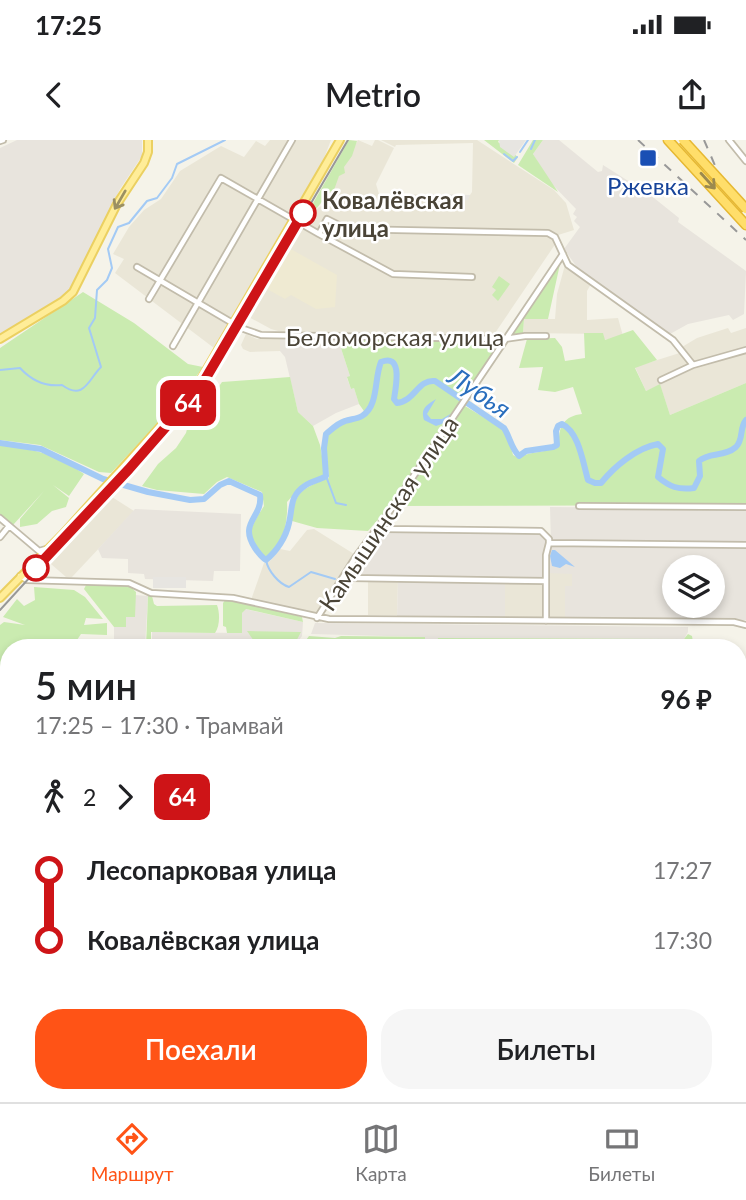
<!DOCTYPE html>
<html lang="ru">
<head>
<meta charset="utf-8">
<style>
  :root { --surface:#fff; --page:#f6f6f6; --text:#202124; --muted:#757577; --line:#e0e0e0; --accent:#ff5316 }
  body { margin:0; font-family:Lato,sans-serif; background:var(--page); color:var(--text); height:100vh; display:flex; flex-direction:column; font-size:26px; white-space:nowrap }
  * { box-sizing:border-box; margin:0 }
  p { font-size:23px; color:var(--muted) }
  .icon { flex:none; width:38px; height:38px; fill:none; stroke:currentColor; stroke-width:2; stroke-linecap:round; stroke-linejoin:round }
  .map { position:relative; flex:1; overflow:hidden }
  .details { position:absolute; left:0px; top:499px; width:747px; height:464px; display:flex; flex-direction:column; background:var(--surface); border-radius:28px 28px 0 0; box-shadow:0 4px 10px #0003 }
  .details>* { flex:none }
  .badge { padding:0 14px; border-radius:10px; font-size:24px; line-height:46px }
  .controls { position:absolute; left:662px; top:415px; display:grid; gap:14px }
  .controls a { display:grid; place-items:center; width:63px; height:63px; border-radius:50%; background:var(--surface); box-shadow:0 4px 10px #0003; font-size:35px }
  .map>.badge { position:absolute; translate:-50% -50%; box-shadow:0 0 0 4px #fff }
  .legs { display:flex; align-items:center; gap:10px; height:77px; padding:0 35px; font-size:23px }
  .legs p { margin-inline-start:auto }
  .headline { display:flex; align-items:center; justify-content:space-between; height:119px; padding:0 35px }
  h1 { font-size:38px; font-weight:600; line-height:52px }
  .button { display:flex; gap:14px; margin-top:auto; padding:14px 35px }
  .button a { flex:1; height:80px; border-radius:28px; background:var(--accent); color:#fff; font-size:28px; font-weight:600; line-height:80px; text-align:center }
  .button a+a { background:var(--page); color:var(--text) }
  ul { padding:0 35px; list-style:none }
  li { display:flex; align-items:center; gap:24px; height:70px; font-size:26px }
  li i { display:grid; place-items:center; width:10px; height:100%; margin:0 9px; background:currentColor }
  li i::after { content:''; width:18px; height:18px; margin:-9px; border:5px solid; border-radius:50%; background:var(--surface) }
  li p { margin-inline-start:auto }
  li:first-child i { background:linear-gradient(#0000 50%,currentColor 0) }
  li:last-child i { background:linear-gradient(currentColor 50%,#0000 0) }
  .status { display:flex; justify-content:space-between; align-items:center; height:49px; padding:0 35px; background:var(--surface); direction:ltr }
  .status svg { height:19px; fill:currentColor }
  header { display:flex; justify-content:space-between; align-items:center; height:91px; padding:0 35px; background:var(--surface); font-size:32px; font-weight:600 }
  .tabs { display:flex; justify-content:space-around; align-items:center; height:98px; border-top:2px solid var(--line); background:var(--surface); font-size:19px; color:var(--muted) }
  .tabs a { display:grid; justify-items:center; gap:4px }
  .tabs .on { color:var(--accent) }
  .map>svg:first-child { display:block }
  .residential { fill:#eae6d7 }
  .industrial { fill:#e8e4dd; fill-rule:evenodd }
  .education { fill:#efead2 }
  .green { fill:#caebb0 }
  .parking { fill:#e7e5e1 }
  .water { fill:#a3caf5 }
  .lines { fill:none; stroke-linecap:round; stroke-linejoin:round }
  .stream { stroke:#a3caf5; stroke-width:2 }
  .river { stroke:#a3caf5; stroke-width:6 }
  .minor-casing { stroke:#c2bcab; stroke-width:8 }
  .major-casing { stroke:#ebd061; stroke-width:10 }
  .highway-casing { stroke:#e6b832; stroke-width:11 }
  .minor { stroke:#fff; stroke-width:4.5 }
  .major { stroke:#ffed98; stroke-width:6 }
  .highway { stroke:#ffde6a; stroke-width:8 }
  .tram { stroke:#989898; stroke-width:2 }
  .rail { stroke:#989898; stroke-width:2; stroke-dasharray:9 9; stroke-linecap:butt }
  .highway-bridge-casing { stroke:#e6b832; stroke-width:11; stroke-linecap:butt }
  .highway-bridge { stroke:#ffde6a; stroke-width:8 }
  .oneway { stroke:#9b894e }
  .oneway2 { stroke:#9b9063 }
  .line-1-casing { stroke:#fff; stroke-width:16 }
  .line-1 { stroke:#ce1417; stroke-width:10 }
  .transit-dot { fill:#1a4fb4; stroke:#fff; stroke-width:2.5 }
  .stop-1-dot { fill:#fff; stroke:#ce1417; stroke-width:3.5 }
  .labels { text-anchor:middle; dominant-baseline:central; stroke-width:5; stroke-linejoin:round; paint-order:stroke }
  .transit-label { font-size:24px; fill:#164399; stroke:#fff }
  .stop-label { font-size:24px; font-weight:bold; fill:#4a4437; stroke:#fff; text-anchor:start }
  .street-label { font-size:24px; fill:#4a4437; stroke:#fff }
  .water-label { font-size:26px; font-style:italic; fill:#296ebd; stroke:#fff }
</style>
</head>
<body>
<div class="status"><b>17:25</b><svg viewBox="0 0 49 12"><path d="M0 12V9h3v3zM5 12V6h3v6zM10 12V3h3v9zM15 12V0h3v12zM26 1h20v11H26zM47 4h2v5h-2z"/></svg></div>
<header><svg class="icon" aria-label="back" viewBox="0 0 24 24"><path d="M15 5l-7 7 7 7"/></svg>Metrio<svg class="icon" aria-label="share" viewBox="0 0 24 24"><path d="M12 15V3M7 8l5-5 5 5M5 13v7h14v-7"/></svg></header>
<div class="map">
<svg width="746" height="962" viewBox="0 0 746 962">
  <rect width="100%" height="100%" fill="#f5f3e9"/>
  <path class="residential" d="M 270,0 L 331,0 L 321,26 L 214,208 L 115,133 L 124,119 L 113,114 L 129,87 L 144,70 L 161,59 L 180,31 L 221,6 L 244,17 L 256,1 L 265,6 Z
    M 358,0 L 372,6 L 375,0 L 378,0 L 394,8 L 376,44 L 379,54 L 470,55 L 472,52 L 473,3 L 396,5 L 395,7 L 381,0 L 477,0 L 554,50 L 566,63 L 574,90 L 555,96 L 554,106 L 493,196 L 289,194 L 271,189 L 247,176 L 298,86 L 305,89 L 318,68 L 323,65 Z
    M 565,125 L 591,144 L 587,151 L 587,180 L 618,178 L 623,196 L 604,200 L 603,194 L 523,193 L 524,179 L 555,179 L 557,154 Z
    M 728,188 L 731,193 L 746,188 L 746,243 L 670,275 L 660,245 L 646,251 L 635,227 L 686,211 L 682,207 L 697,198 Z
    M 246,194 L 257,199 L 280,199 L 280,211 L 250,212 L 243,209 L 241,205 Z
    M 112,357 L 134,371 L 72,437 L 66,437 L 51,424 Z
    M 314,389 L 354,414 L 316,472 L 311,474 L 251,460 L 264,423 L 270,421 L 280,409 L 290,411 L 307,390 Z
    M 548,433 L 572,433 L 572,446 L 565,446 L 565,479 L 505,478 L 505,443 L 548,443 Z
    M 368,440 L 398,440 L 397,475 L 368,475 Z"/>
  <path class="industrial" d="M 17,0 L 142,0 L 142,16 L 120,49 L 72,148 L 60,160 L 0,194 L 0,8 Z
    M 543,0 L 559,0 L 598,32 L 602,31 L 603,25 L 649,54 L 679,78 L 678,82 L 746,131 L 744,174 L 733,180 L 729,175 L 688,184 L 670,194 L 579,130 L 564,109 L 580,87 L 574,81 L 577,77 L 573,74 L 576,69 L 550,42 L 533,14 Z
    M 280,199 L 338,199 L 350,236 L 347,238 L 351,249 L 354,248 L 359,264 L 336,273 L 313,286 L 298,272 L 285,217 L 280,211 Z
    M 550,367 L 746,369 L 746,480 L 565,479 L 565,446 L 572,446 L 572,434 L 548,433 L 551,403 ZM 674,427 L 712,427 L 712,466 L 674,466 Z
    M 135,369 L 241,374 L 240,431 L 214,431 L 213,441 L 145,439 L 144,434 L 128,433 L 128,419 L 102,418 L 98,409 Z
    M 377,391 L 539,393 L 546,397 L 547,402 L 544,435 L 542,439 L 347,436 Z
    M 398,440 L 505,443 L 505,478 L 397,477 Z
    M 135,455 L 148,456 L 145,507 L 77,508 L 77,500 L 114,500 L 114,487 L 126,487 L 126,477 L 134,477 Z
    M 245,469 L 303,482 L 302,496 L 294,507 L 152,507 L 152,492 L 242,493 L 242,473 Z
    M 315,483 L 688,487 L 688,492 L 684,499 L 438,498 L 438,503 L 425,503 L 425,497 L 311,494 Z"/>
  <path class="education" d="M 289,108 L 337,135 L 335,167 L 316,169 L 291,155 L 285,159 L 267,149 Z"/>
  <path class="green" d="M 349,0 L 357,1 L 352,16 L 344,27 L 345,33 L 339,36 L 334,50 L 331,51 L 306,81 L 304,79 Z
    M 484,0 L 499,0 L 498,2 L 518,17 L 514,23 Z
    M 533,0 L 543,0 L 533,14 L 558,52 L 518,25 Z
    M 559,123 L 560,124 L 548,179 L 524,179 L 523,193 L 511,195 Z
    M 499,136 L 510,144 L 498,161 L 492,155 L 496,150 L 492,147 Z
    M 83,152 L 134,183 L 188,224 L 203,227 L 179,260 L 111,333 L 99,332 L 40,305 L 0,300 L 0,208 Z
    M 633,190 L 657,220 L 635,228 L 646,251 L 660,244 L 670,275 L 746,243 L 746,365 L 390,366 L 368,391 L 317,388 L 292,381 C 294,351 303,348 329,338 L 326,309 L 328,295 L 343,283 L 363,278 L 366,274 L 359,264 L 354,248 L 351,249 L 347,237 L 350,236 L 338,199 L 495,201 L 498,204 L 460,263 L 503,289 L 509,299 L 513,315 L 519,318 C 531,310 547,314 559,305 C 558,288 563,276 582,274 L 573,247 L 555,252 L 538,250 L 543,227 L 519,228 L 527,199 L 555,198 L 562,207 L 565,221 L 585,218 L 584,193 L 603,193 L 605,200 Z
    M 290,237 L 298,272 L 313,286 L 320,305 L 324,327 L 324,335 L 304,343 L 287,362 C 288,380 284,411 263,418 C 245,394 249,390 264,366 L 262,352 L 227,337 L 217,342 L 204,354 L 157,350 L 142,346 L 158,324 L 176,308 L 186,293 L 189,281 L 208,262 L 222,242 Z
    M 0,305 C 36,310 54,313 84,334 L 69,356 L 53,345 L 69,358 L 66,367 L 52,371 L 37,384 L 20,387 L 20,379 L 44,351 L 13,385 L 0,374 Z
    M 86,445 L 130,446 L 136,452 L 135,477 L 126,477 L 126,487 L 114,487 L 84,449 Z
    M 34,447 L 74,450 L 85,457 L 103,479 L 86,478 L 84,485 L 107,483 L 107,495 L 81,494 L 77,500 L 77,507 L 9,508 L 9,954 L 738,954 L 739,570 L 746,575 L 746,962 L 0,962 L 0,485 L 4,482 L 25,485 L 3,477 L 17,459 L 24,466 L 35,460 Z
    M 148,456 L 152,456 L 154,464 L 157,466 L 217,465 C 220,473 220,486 215,493 L 151,492 L 151,507 L 146,507 Z
    M 226,459 L 302,477 L 303,482 L 246,469 L 242,473 L 242,493 L 227,493 L 226,487 L 223,486 L 223,463 Z
    M 247,491 L 301,492 L 293,507 L 258,507 Z
    M 688,494 L 692,496 L 693,502 L 706,504 L 707,507 L 301,507 L 309,496 L 335,498 L 341,496 L 425,497 L 425,503 L 437,503 L 438,498 L 684,499 Z"/>
  <path class="parking" d="M 499,0 L 526,0 L 514,17 L 500,7 Z
    M 428,54 L 470,55 L 468,60 L 461,61 L 460,65 L 427,65 Z
    M 153,437 L 186,437 L 186,448 L 153,448 Z"/>
  <path class="water" d="M 436,259 L 427,274 L 431,279 L 442,279 L 452,273 L 442,284 L 436,286 L 424,280 C 420,268 427,265 436,259 Z
    M 552,410 L 555,410 L 575,427 L 566,424 L 560,428 L 552,426 L 550,416 Z"/>
  <g class="lines">
    <path class="stream" d="M 531,9 L 535,0
      M 520,12 L 528,0
      M 504,14 L 513,21 L 517,17
      M 0,230 L 20,228 C 32,241 45,247 62,245 C 84,261 88,240 101,227 L 89,188 L 95,178 L 97,150 L 107,140 L 112,128 L 108,109 L 118,87 L 129,83 L 147,61 L 157,58 L 172,38 L 177,24 L 225,0
      M 326,336 L 336,363 L 346,365
      M 266,420 C 268,431 279,444 289,447 L 311,432 L 335,439
      M 738,847 L 746,847"/>
    <path class="river" d="M 0,303 L 41,309 L 103,339 L 148,352 L 190,360 L 204,359 L 220,345 L 229,341 L 260,355 C 263,378 238,382 255,408 C 259,414 261,417 266,420 C 277,411 286,397 289,383 C 293,367 289,356 306,345 C 312,341 320,340 326,336 L 324,308 L 326,294 C 332,289 338,283 345,281 C 350,279 357,279 362,276 C 379,266 374,238 381,222 C 403,213 396,246 394,259 L 397,263 C 415,261 418,239 435,241 L 504,288 C 510,297 511,308 519,316 L 526,311 L 553,307 L 557,305 L 556,291 L 558,286 L 562,284 C 579,292 583,323 588,340 L 595,343 L 601,343 C 614,327 636,308 658,304 L 663,309 L 658,337 C 670,347 678,350 694,348 L 700,336 L 699,321 C 709,312 725,317 736,307 C 744,299 739,288 746,280
      M 738,685 L 746,675
      M 19,962 L 26,954"/>
    <defs>
      <path id="minor" d="M 729,0 L 746,21
        M 0,1 L 3,0
        M 319,94 L 393,134 L 472,137
        M 137,127 L 241,188 L 261,195 L 504,199 L 525,196 L 546,196
        M 149,159 L 221,38 L 319,94 L 327,79 L 347,89 L 548,93 L 555,97 L 568,125 L 673,200 L 693,225
        M 173,206 L 292,0
        M 661,240 L 693,225 L 746,210
        M 579,366 L 746,367
        M 0,378 L 39,411 L 46,409
        M 378,386 L 385,389 L 541,391 L 549,399 L 549,403
        M 0,397 L 9,386
        M 549,403 L 746,405
        M 20,436 L 27,440 L 129,443 L 151,453 L 233,458 L 329,479 L 734,482 L 746,485
        M 345,436 L 351,438 L 546,441
        M 317,478 L 355,418 L 392,368 L 563,114
        M 546,481 L 546,415 L 549,403"/>
      <path id="major" d="M 0,199 L 63,161 L 73,152 L 117,64 L 144,23 L 148,12 L 148,0
        M 0,458 L 63,394 L 197,246 L 340,0"/>
      <path id="highway" d="M 668,0 L 746,85"/>
    </defs>
    <use href="#minor" class="minor-casing"/>
    <use href="#major" class="major-casing"/>
    <use href="#highway" class="highway-casing"/>
    <use href="#minor" class="minor"/>
    <use href="#major" class="major"/>
    <use href="#highway" class="highway"/>
    <path class="tram" d="M 0,470 L 202,249 L 348,0"/>
    <path class="rail" d="M 638,0 L 746,100
      M 704,0 L 720,37 L 746,77
      M 738,555 L 746,556
      M 0,953 L 9,940"/>
    <defs>
      <path id="highway-bridge" d="M 683,0 L 746,69"/>
    </defs>
    <use href="#highway-bridge" class="highway-bridge-casing"/>
    <use href="#highway-bridge" class="highway-bridge"/>
  </g>
  <defs><path id="oneway-shaft" d="M-6 0H5M1.5-3L5.5 0L1.5 3" fill="none" stroke-width="1.6" stroke-linecap="round" stroke-linejoin="round" transform="scale(1.75)"/></defs>
  <use class="oneway" href="#oneway-shaft" transform="translate(708 41) rotate(48)"/>
  <use class="oneway2" href="#oneway-shaft" transform="translate(120 60) rotate(120)"/>
  <g class="lines">
    <defs>
      <path id="line-1" d="M 36,428 L 129,329 L 200,248 L 303,73"/>
    </defs>
    <use href="#line-1" class="line-1-casing"/>
    <use href="#line-1" class="line-1"/>
  </g>
  <rect class="transit-dot" x="639" y="9" width="18" height="18" rx="3.5"/>
  <g class="stop-1-dot">
    <circle cx="303" cy="73" r="12"/>
    <circle cx="36" cy="428" r="12"/>
  </g>
  <g class="labels">
    <g class="transit-label">
      <text x="648" y="45">Ржевка</text>
    </g>
    <g class="stop-label">
      <text x="322" y="59">Ковалёвская<tspan x="322" dy="28">улица</tspan></text>
    </g>
    <g class="street-label">
      <text x="395" y="196">Беломорская улица</text>
      <text transform="translate(388 373) rotate(-56)">Камышинская улица</text>
    </g>
    <g class="water-label">
      <text transform="translate(480 252) rotate(34)">Лубья</text>
    </g>
  </g>
</svg>
<div class="controls">
<a><svg class="icon" aria-label="layers" viewBox="0 0 24 24"><path d="M12 4l9 5-9 5-9-5zM3 14l9 5 9-5"/></svg></a>
</div>
<b class="badge" style="left:188px;top:263px;background:#ce1417;color:#fff">64</b>
<section class="details">
<div class="headline"><div><h1>5 мин</h1><p>17:25 – 17:30 · Трамвай</p></div><b>96 ₽</b></div>
<div class="legs"><svg class="icon" aria-label="walk" viewBox="0 0 24 24"><circle cx="13" cy="4" r="2"/><path d="M13 8l-2 6 4 7M11 14l-3 7M7 12l3-4h3l4 4"/></svg>2<svg class="icon" aria-label="forward" viewBox="0 0 24 24"><path d="M9 5l7 7-7 7"/></svg><b class="badge" style="background:#ce1417;color:#fff">64</b></div>
<ul>
<li><i style="color:#ce1417"></i><b>Лесопарковая улица</b><p>17:27</p></li>
<li><i style="color:#ce1417"></i><b>Ковалёвская улица</b><p>17:30</p></li>
</ul>
<div class="button"><a>Поехали</a><a>Билеты</a></div>
</section>
</div>
<nav class="tabs">
<a class="on"><svg class="icon" aria-label="directions" viewBox="0 0 24 24"><path d="M12 3l9 9-9 9-9-9zM9 14v-3h6M13 9l2 2-2 2"/></svg>Маршрут</a>
<a><svg class="icon" aria-label="map" viewBox="0 0 24 24"><path d="M3 6l6-2 6 2 6-2v14l-6 2-6-2-6 2zM9 4v14M15 6v14"/></svg>Карта</a>
<a><svg class="icon" aria-label="tickets" viewBox="0 0 24 24"><path d="M3 7h18v10H3zM15 7v10"/></svg>Билеты</a>
</nav>
</body>
</html>
